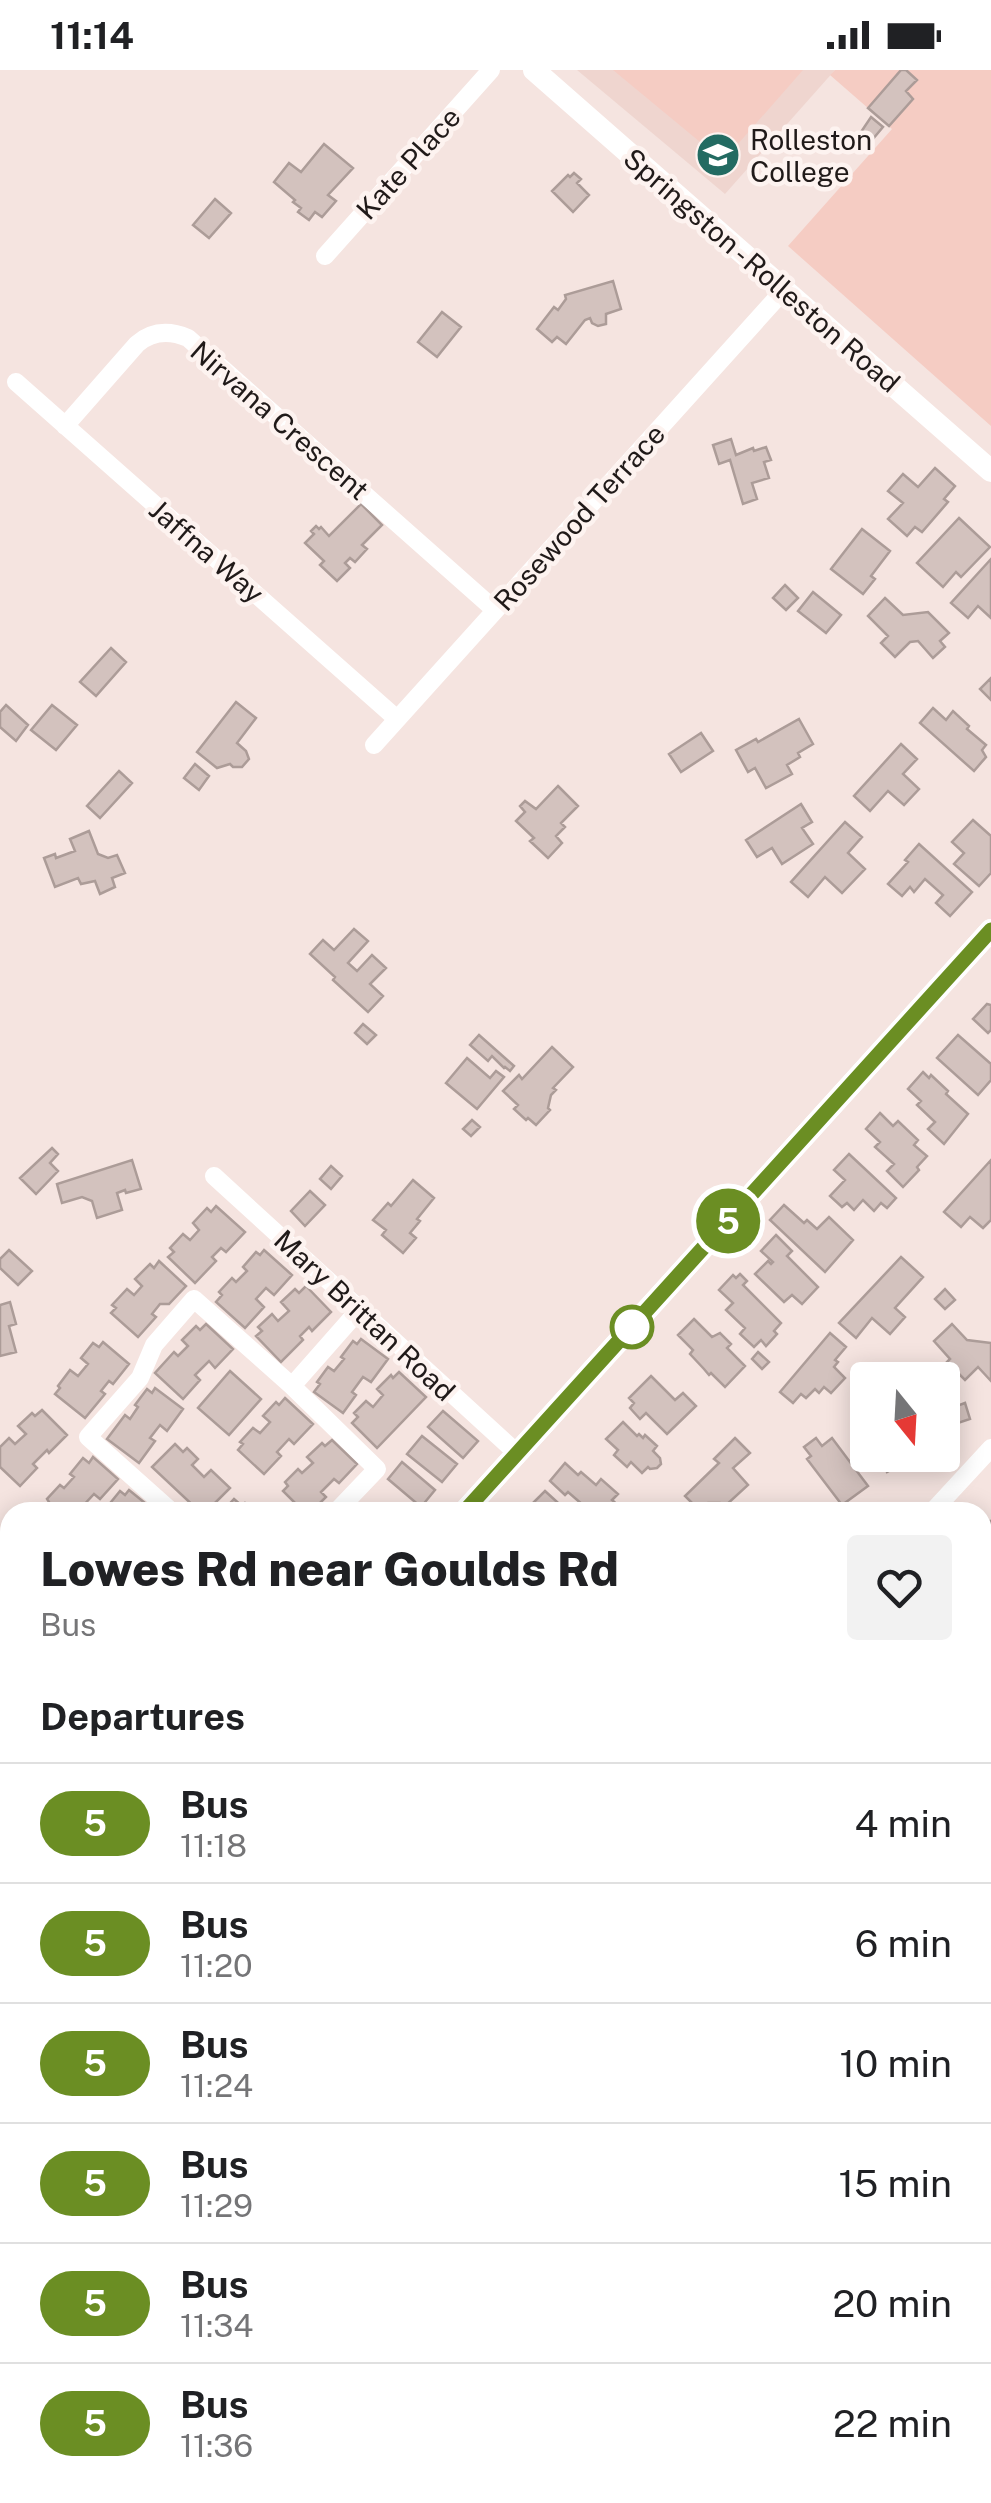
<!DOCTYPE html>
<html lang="en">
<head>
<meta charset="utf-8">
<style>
  :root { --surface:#fff; --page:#f2f2f2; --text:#202124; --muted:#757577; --line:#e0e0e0 }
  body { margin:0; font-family:"Public Sans",sans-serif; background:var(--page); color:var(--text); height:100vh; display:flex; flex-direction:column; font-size:38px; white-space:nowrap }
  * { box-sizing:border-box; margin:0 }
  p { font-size:32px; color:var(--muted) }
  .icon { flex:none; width:55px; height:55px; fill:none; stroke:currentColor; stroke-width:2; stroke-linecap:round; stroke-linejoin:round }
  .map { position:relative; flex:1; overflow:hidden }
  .drawer { position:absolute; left:0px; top:1432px; width:992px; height:1002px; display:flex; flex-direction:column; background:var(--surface); border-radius:30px 30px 0 0; box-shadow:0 5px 25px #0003 }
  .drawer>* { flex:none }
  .badge { padding:0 20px; border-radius:32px; font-size:35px; line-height:65px }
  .needle { width:65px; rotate:162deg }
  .controls { position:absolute; left:850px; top:1292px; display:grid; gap:20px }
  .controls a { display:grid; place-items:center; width:110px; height:110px; border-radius:10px; background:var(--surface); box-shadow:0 5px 25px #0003; font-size:50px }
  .map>.badge { position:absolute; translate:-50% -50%; box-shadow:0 0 0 5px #fff }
  h2 { padding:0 40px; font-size:38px; line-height:90px }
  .round { display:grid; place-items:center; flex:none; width:105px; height:105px; border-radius:10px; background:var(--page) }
  .overview { display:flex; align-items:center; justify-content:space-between; height:170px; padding:0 40px }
  h1 { font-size:48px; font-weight:800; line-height:75px }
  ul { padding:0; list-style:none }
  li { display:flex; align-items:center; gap:30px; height:120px; padding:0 40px; border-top:2px solid var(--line) }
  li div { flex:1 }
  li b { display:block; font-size:38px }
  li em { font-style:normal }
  li .badge { min-width:110px; font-weight:700; text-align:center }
  .status { display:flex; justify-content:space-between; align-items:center; height:70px; padding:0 50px; background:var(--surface); direction:ltr }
  .status svg { height:28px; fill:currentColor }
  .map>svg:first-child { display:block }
  .built { fill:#efd5cf }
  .green { fill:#f5ccc3 }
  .building { fill:#d3c2be; stroke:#ac9c98; stroke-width:2.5 }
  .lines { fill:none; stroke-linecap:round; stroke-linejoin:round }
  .minor { stroke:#fff; stroke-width:18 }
  .tertiary { stroke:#fff; stroke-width:20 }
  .secondary { stroke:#fff; stroke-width:22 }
  .line-casing { stroke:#fff; stroke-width:22 }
  .line { stroke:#6b8e23; stroke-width:15 }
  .stop-dot { fill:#fff; stroke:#6b8e23; stroke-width:5 }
  .labels { text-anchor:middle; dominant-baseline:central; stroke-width:9; stroke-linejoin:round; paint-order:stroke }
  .poi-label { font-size:28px; fill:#201a19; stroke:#fdf3f0; text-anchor:start }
  .street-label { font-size:28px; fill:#201a19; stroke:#fdf3f0 }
</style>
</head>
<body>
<div class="status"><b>11:14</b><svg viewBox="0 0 49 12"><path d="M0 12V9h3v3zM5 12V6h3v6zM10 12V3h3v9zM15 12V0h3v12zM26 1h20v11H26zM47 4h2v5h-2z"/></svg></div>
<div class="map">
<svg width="991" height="2433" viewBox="0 0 991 2433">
  <rect width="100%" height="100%" fill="#f5e4e0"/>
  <path class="built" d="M 577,0 L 835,0 L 725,124 Z"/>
  <path class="green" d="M 613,0 L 803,0 L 723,91 Z
    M 835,0 L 991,0 L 991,356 L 788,176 L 892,59 L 830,5 Z
    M 991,1773 L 991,1895 L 983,1891 L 982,1782 Z"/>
  <path class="building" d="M 901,0 L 906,0 L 917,10 L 906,21 L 913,29 L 889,56 L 868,38 Z
    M 871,47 L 883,57 L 872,70 L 868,67 L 866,70 L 859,65 Z
    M 324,74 L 353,98 L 328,125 L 336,131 L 322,147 L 315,142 L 309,150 L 298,142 L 301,138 L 293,132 L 295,130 L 274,112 L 289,93 L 301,102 Z
    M 574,103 L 581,109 L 577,113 L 589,125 L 573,142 L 552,121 L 568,105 L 570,107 Z
    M 215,129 L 231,143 L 209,168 L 193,155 Z
    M 613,211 L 621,239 L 606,244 L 606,254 L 598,256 L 592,253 L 590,248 L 585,250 L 566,274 L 557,267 L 552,272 L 537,259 L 554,237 L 558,240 L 566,229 L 565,225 Z
    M 442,242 L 461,257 L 437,287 L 418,272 Z
    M 731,369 L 736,385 L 753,378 L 754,381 L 766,377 L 771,390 L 764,392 L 769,408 L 752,413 L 757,429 L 743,434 L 730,390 L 719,394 L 713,375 Z
    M 935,398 L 955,416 L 944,429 L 948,432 L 922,462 L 915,457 L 907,466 L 888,449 L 903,433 L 888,421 L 903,404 L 918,417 Z
    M 361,434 L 382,455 L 362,475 L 367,479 L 355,492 L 350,488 L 345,493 L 350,498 L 337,511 L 320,495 L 324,491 L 305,473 L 314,464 L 311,461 L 316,456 L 319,459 L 321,457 L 329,466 Z
    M 959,448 L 990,477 L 961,507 L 956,502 L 943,517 L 917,493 Z
    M 862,459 L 890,481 L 871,506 L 875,509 L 863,524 L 831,499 Z
    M 991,489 L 991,548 L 978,536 L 968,548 L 951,533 Z
    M 785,515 L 798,528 L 786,540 L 773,528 Z
    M 813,522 L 841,545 L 826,563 L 798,541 Z
    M 885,528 L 903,545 L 928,542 L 949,563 L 940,571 L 945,577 L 933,588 L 918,571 L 910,572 L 895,587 L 881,573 L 888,566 L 868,546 Z
    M 111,578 L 126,592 L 96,626 L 80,612 Z
    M 991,608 L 991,630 L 980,619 Z
    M 236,632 L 256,648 L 237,673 L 246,681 L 249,689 L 242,697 L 233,697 L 230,694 L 217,698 L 197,682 Z
    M 6,635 L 28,655 L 16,671 L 0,657 L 0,642 Z
    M 52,635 L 77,655 L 56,680 L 31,660 Z
    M 933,638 L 946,650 L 953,641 L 969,656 L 967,659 L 986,675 L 982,680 L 986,687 L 974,701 L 920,653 Z
    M 799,649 L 813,674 L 798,683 L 800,687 L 787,695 L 792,704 L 766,718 L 755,698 L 748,702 L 736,680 L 756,669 L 758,672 Z
    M 701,663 L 713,681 L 681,702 L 669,684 Z
    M 901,674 L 917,689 L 903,704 L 919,719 L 904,735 L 888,721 L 870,741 L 854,726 Z
    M 195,694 L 209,706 L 199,720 L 184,708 Z
    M 119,701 L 132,713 L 100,748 L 87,736 Z
    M 558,716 L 578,736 L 561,753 L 565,757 L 556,766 L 562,773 L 548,788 L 530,771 L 534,768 L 516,751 L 525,742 L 520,736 L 525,731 L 536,739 Z
    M 801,734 L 812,752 L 802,758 L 813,774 L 782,794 L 772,778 L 757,787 L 746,770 Z
    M 973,750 L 991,766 L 991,803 L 979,816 L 954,794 L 964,783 L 952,772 Z
    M 845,752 L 862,767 L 848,783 L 865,799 L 842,823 L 825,807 L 808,827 L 791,812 Z
    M 89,761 L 98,784 L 108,788 L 117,785 L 125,803 L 112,808 L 115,817 L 100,824 L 95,811 L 81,814 L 78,808 L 55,817 L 44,788 L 55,784 L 56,788 L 75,781 L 70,769 Z
    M 919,774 L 972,822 L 950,846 L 936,833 L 943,825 L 925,809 L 914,822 L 910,817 L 902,826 L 888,814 L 908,792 L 905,790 Z
    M 354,859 L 368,871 L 348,893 L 357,901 L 372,885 L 386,898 L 370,914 L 383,926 L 368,942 L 333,910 L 335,907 L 310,884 L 323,870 L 334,880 Z
    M 987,934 L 991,935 L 991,960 L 988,963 L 973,949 Z
    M 363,954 L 376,965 L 367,974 L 355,963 Z
    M 479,965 L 514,996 L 510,1001 L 505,997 L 504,998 L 492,986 L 488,991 L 470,975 Z
    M 958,965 L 991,994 L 991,1010 L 978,1025 L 937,988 Z
    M 552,977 L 573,997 L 553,1018 L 556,1020 L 551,1025 L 548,1038 L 550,1040 L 536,1055 L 528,1048 L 526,1050 L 514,1039 L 518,1035 L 503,1021 L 519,1005 L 522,1009 Z
    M 467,988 L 490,1008 L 496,1001 L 504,1007 L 477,1039 L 446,1013 Z
    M 923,1002 L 929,1008 L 931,1005 L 948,1021 L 946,1024 L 968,1044 L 944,1074 L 928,1059 L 935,1052 L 917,1035 L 921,1031 L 908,1019 Z
    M 880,1043 L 893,1056 L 898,1051 L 918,1070 L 914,1075 L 927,1086 L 917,1097 L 919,1100 L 903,1117 L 887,1101 L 894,1094 L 875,1077 L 880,1072 L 866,1059 Z
    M 472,1050 L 480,1057 L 471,1066 L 463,1059 Z
    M 52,1078 L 58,1084 L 50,1093 L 58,1101 L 36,1124 L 20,1108 Z
    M 849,1084 L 896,1128 L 887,1138 L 881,1133 L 874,1141 L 863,1130 L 854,1140 L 847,1133 L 842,1137 L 830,1126 L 845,1110 L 834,1100 Z
    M 132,1090 L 141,1119 L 126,1123 L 125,1120 L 117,1123 L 122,1140 L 97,1148 L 92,1131 L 82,1127 L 62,1133 L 57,1114 Z
    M 991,1090 L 991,1150 L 983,1158 L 970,1147 L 961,1157 L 944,1142 Z
    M 331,1096 L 342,1106 L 331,1119 L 320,1109 Z
    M 413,1110 L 434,1128 L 417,1149 L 420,1151 L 410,1163 L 416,1168 L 403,1183 L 382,1165 L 386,1160 L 373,1150 L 388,1133 L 391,1136 Z
    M 310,1121 L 325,1135 L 305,1156 L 291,1141 Z
    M 784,1135 L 804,1153 L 807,1150 L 817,1159 L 829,1147 L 853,1170 L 825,1202 L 770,1150 Z
    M 216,1136 L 245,1162 L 226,1182 L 221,1178 L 212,1187 L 216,1191 L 195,1213 L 168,1187 L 174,1182 L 170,1178 L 183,1164 L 190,1170 L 199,1160 L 193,1153 L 207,1138 L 211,1142 Z
    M 776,1165 L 792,1181 L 787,1186 L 818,1217 L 802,1234 L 792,1225 L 784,1232 L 755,1204 L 768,1191 L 771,1194 L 773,1192 L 761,1181 Z
    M 9,1180 L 32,1201 L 18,1215 L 0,1198 L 0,1189 Z
    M 264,1180 L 292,1205 L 274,1225 L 266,1218 L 256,1229 L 264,1237 L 245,1258 L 216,1232 L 222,1225 L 219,1222 L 232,1208 L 236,1212 L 247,1201 L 243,1197 L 256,1182 L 260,1185 Z
    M 901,1187 L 923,1207 L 895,1238 L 905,1247 L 890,1264 L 872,1248 L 856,1268 L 839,1253 Z
    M 159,1191 L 186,1216 L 169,1234 L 160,1234 L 152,1244 L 156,1247 L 138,1267 L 111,1243 L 116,1238 L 112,1235 L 127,1219 L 134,1225 L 142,1216 L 135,1209 L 150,1194 L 154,1198 Z
    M 740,1204 L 747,1211 L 743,1215 L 781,1253 L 774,1261 L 777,1264 L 766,1276 L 761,1270 L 754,1277 L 740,1264 L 745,1258 L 726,1240 L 733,1233 L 719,1220 L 733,1205 L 736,1208 Z
    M 306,1216 L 331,1242 L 312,1261 L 309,1257 L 300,1266 L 303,1270 L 281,1292 L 256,1266 L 262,1261 L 258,1257 L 272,1244 L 278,1251 L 289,1241 L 281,1232 L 295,1219 L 299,1223 Z
    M 945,1219 L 955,1230 L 945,1239 L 935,1229 Z
    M 10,1232 L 16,1254 L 9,1256 L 16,1282 L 0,1286 L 0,1235 Z
    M 694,1249 L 712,1267 L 720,1263 L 731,1274 L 727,1278 L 745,1296 L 725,1317 L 711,1303 L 709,1305 L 704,1299 L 690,1284 L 693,1280 L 678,1265 Z
    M 206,1254 L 233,1279 L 215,1298 L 209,1291 L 195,1305 L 200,1310 L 183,1329 L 155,1303 L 174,1282 L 178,1286 L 188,1276 L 182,1270 L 196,1256 L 200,1260 Z
    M 952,1254 L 967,1270 L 991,1273 L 991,1311 L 978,1297 L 965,1310 L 947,1292 L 950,1289 L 934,1271 Z
    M 830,1263 L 846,1277 L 835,1290 L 838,1292 L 834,1297 L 845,1308 L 831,1323 L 824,1317 L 819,1323 L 815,1319 L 806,1328 L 801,1324 L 793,1333 L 780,1322 Z
    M 361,1269 L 388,1289 L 371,1312 L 363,1307 L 352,1322 L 356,1325 L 343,1343 L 314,1322 L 320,1314 L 317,1312 L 328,1297 L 334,1301 L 344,1289 L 341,1287 L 353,1271 L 357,1274 Z
    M 103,1272 L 129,1294 L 113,1314 L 109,1311 L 101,1321 L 105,1324 L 85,1348 L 55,1324 L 60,1318 L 58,1316 L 70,1300 L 78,1306 L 88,1294 L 81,1288 L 93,1273 L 99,1277 Z
    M 758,1282 L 769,1292 L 762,1299 L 752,1289 Z
    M 935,1296 L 940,1310 L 911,1310 L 909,1306 Z
    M 230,1301 L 261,1329 L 229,1365 L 198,1338 Z
    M 399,1302 L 426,1327 L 377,1378 L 352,1353 L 358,1347 L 354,1343 L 366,1331 L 373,1337 L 383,1325 L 377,1319 L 391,1305 L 393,1308 Z
    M 864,1304 L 870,1310 L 868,1310 L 862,1320 L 856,1314 Z
    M 651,1306 L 675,1330 L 683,1323 L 696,1336 L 667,1364 L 646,1343 L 640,1349 L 630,1338 L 634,1333 L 629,1328 Z
    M 948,1312 L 957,1336 L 965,1333 L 970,1349 L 949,1356 L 946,1348 L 942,1349 L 942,1314 Z
    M 155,1318 L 183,1339 L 167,1361 L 160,1355 L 150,1368 L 155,1371 L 139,1393 L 107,1369 L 125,1345 L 130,1349 L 138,1337 L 135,1335 L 147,1319 L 152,1323 Z
    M 285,1328 L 313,1354 L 294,1374 L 289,1369 L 277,1382 L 281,1386 L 264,1404 L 238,1380 L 243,1374 L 240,1372 L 253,1358 L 260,1363 L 270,1352 L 263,1346 L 276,1332 L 279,1335 Z
    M 42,1340 L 67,1365 L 49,1383 L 47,1380 L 33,1394 L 37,1398 L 20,1416 L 0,1397 L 0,1377 L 9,1368 L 15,1374 L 26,1364 L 18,1356 L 32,1343 L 35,1346 Z
    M 443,1341 L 478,1371 L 463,1388 L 428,1357 Z
    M 623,1352 L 637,1366 L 639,1364 L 643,1368 L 645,1365 L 657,1376 L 653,1381 L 660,1388 L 661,1394 L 657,1398 L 650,1399 L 648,1397 L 642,1403 L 631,1392 L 627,1397 L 614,1385 L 618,1380 L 606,1369 Z
    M 422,1366 L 457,1394 L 442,1412 L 407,1384 Z
    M 735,1368 L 750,1383 L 733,1398 L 748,1415 L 724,1437 L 720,1433 L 708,1433 L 700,1441 L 685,1426 L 719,1393 L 714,1389 Z
    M 816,1368 L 822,1376 L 832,1368 L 868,1416 L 842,1435 L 807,1389 L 811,1386 L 804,1377 Z
    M 332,1370 L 357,1394 L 339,1413 L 334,1409 L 321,1422 L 326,1427 L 311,1442 L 304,1442 L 283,1421 L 288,1416 L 285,1412 L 298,1399 L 302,1403 L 313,1393 L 307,1387 L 322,1373 L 325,1376 Z
    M 175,1374 L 183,1382 L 187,1378 L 198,1389 L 192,1395 L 204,1407 L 211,1400 L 230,1418 L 206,1442 L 200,1442 L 152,1397 Z
    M 877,1385 L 906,1385 L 897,1392 L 899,1395 L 887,1402 Z
    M 93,1387 L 118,1409 L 100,1429 L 94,1424 L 81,1438 L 87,1442 L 50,1442 L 44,1437 L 49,1432 L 47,1429 L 60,1415 L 64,1418 L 74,1407 L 70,1404 L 83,1388 L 89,1393 Z
    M 402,1392 L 435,1420 L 421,1437 L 388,1409 Z
    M 565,1393 L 578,1405 L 581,1402 L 596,1415 L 601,1409 L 618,1424 L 612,1430 L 619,1436 L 613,1442 L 591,1442 L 568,1422 L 565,1425 L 550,1411 Z
    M 129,1420 L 156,1442 L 114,1442 L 107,1437 L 120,1421 L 125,1425 Z
    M 545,1421 L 568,1442 L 537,1442 L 530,1436 Z
    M 234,1429 L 242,1436 L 245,1433 L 256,1442 L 222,1442 Z
    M 982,1447 L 990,1452 L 991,1450 L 991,1476 L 982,1470 Z
    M 0,1508 L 10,1513 L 4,1526 L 0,1527 Z
    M 982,1509 L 991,1517 L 991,1541 L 989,1543 L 982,1537 Z
    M 982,1632 L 991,1642 L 991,1647 L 982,1655 Z
    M 991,1956 L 991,2036 L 982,2033 L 982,1990 L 988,1990 L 991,1978 L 986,1976 Z
    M 0,2037 L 10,2046 L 10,2105 L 0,2096 Z
    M 982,2090 L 991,2093 L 991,2132 L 988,2143 L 982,2141 Z
    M 0,2215 L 10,2224 L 10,2243 L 5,2249 L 8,2251 L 4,2255 L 10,2261 L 10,2265 L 0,2276 Z
    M 982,2267 L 983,2275 L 989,2275 L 990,2321 L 982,2322 Z
    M 991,2382 L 991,2403 L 982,2391 Z
    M 982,2421 L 991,2433 L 947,2433 L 945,2429 L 951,2425 L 982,2425 Z
    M 156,2425 L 205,2425 L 201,2427 L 204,2431 L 201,2433 L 145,2433 Z
    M 445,2425 L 488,2425 L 494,2433 L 438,2433 Z
    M 723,2425 L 758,2425 L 761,2431 L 758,2433 L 729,2433 Z
    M 801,2425 L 847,2425 L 848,2426 L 840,2433 L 798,2433 L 803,2429 Z"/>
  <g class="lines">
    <path class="minor" d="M 325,186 L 491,0
      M 16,312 L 397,649
      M 65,356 L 137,274 C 152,261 169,260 188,268 L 495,540
      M 374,675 L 784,220
      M 214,1106 L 518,1384
      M 292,1316 L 359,1240
      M 172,1442 L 88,1367 L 140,1308 L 154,1275 L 194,1229 L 292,1316 L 377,1399 L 336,1442
      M 932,1442 L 991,1378
      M 982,1905 L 991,1909"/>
    <path class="tertiary" d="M 0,2358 L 10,2367
      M 0,2414 L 10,2423
      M 75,2425 L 84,2433"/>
    <path class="secondary" d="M 534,0 L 991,401
      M 464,1442 L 991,860
      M 0,1952 L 10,1941
      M 982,2219 L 991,2221"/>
  </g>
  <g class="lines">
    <defs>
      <path id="line" d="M 464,1442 L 991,860"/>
    </defs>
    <use href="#line" class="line-casing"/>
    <use href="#line" class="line"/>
  </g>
  <defs>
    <symbol id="school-disc" viewBox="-11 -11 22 22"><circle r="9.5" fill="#236b62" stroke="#fdf3f0"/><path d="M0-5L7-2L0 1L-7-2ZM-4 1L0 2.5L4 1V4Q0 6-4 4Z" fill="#fff"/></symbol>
  </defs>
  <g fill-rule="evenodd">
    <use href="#school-disc" x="693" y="60" width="50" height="50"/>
  </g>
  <circle class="stop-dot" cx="632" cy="1257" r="20"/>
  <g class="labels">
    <g class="poi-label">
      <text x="750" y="69">Rolleston<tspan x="750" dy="32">College</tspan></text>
    </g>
    <g class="street-label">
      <text transform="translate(408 93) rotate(-48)">Kate Place</text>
      <text transform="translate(762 200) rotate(41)">Springston - Rolleston Road</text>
      <text transform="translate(280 350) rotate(41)">Nirvana Crescent</text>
      <text transform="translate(579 447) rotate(-48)">Rosewood Terrace</text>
      <text transform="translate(207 481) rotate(41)">Jaffna Way</text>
      <text transform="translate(365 1245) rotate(43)">Mary Brittan Road</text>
    </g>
  </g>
</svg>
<div class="controls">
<a><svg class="needle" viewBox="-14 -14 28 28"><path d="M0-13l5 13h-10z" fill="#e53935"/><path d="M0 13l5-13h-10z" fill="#757577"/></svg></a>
</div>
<b class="badge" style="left:728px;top:1151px;background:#6b8e23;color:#fff">5</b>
<section class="drawer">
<div class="overview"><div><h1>Lowes Rd near Goulds Rd</h1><p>Bus</p></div><a class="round"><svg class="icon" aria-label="heart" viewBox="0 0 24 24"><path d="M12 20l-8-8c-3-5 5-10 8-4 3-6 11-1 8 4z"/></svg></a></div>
<h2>Departures</h2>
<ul>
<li><span class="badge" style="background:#6b8e23;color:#fff">5</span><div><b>Bus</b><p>11:18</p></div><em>4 min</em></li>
<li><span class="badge" style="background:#6b8e23;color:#fff">5</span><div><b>Bus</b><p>11:20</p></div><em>6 min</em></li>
<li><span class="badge" style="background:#6b8e23;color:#fff">5</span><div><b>Bus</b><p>11:24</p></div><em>10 min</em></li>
<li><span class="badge" style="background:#6b8e23;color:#fff">5</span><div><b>Bus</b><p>11:29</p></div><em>15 min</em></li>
<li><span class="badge" style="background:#6b8e23;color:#fff">5</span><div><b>Bus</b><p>11:34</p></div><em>20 min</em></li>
<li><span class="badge" style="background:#6b8e23;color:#fff">5</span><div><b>Bus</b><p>11:36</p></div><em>22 min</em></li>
</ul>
</section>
</div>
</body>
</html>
